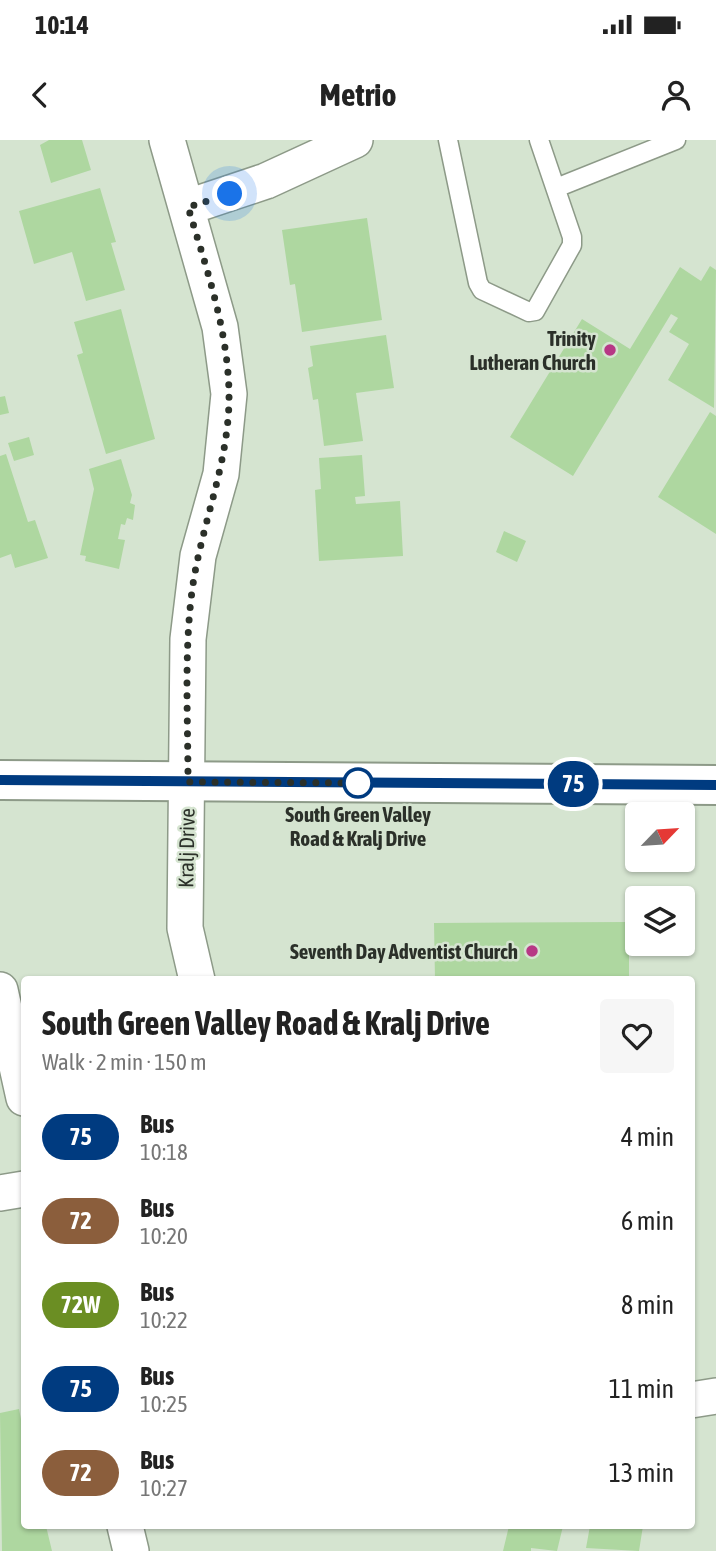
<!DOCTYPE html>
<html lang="en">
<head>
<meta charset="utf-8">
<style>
  :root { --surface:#fff; --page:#f6f6f6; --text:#222; --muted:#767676 }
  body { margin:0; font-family:"Asap Condensed",sans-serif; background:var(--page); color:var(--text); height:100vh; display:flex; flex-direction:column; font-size:26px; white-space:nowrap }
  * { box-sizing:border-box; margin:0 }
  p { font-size:23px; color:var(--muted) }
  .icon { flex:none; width:38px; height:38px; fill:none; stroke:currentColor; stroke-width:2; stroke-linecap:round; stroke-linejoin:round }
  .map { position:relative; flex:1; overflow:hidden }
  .sheet { position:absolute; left:21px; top:836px; width:674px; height:553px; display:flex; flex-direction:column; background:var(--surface); border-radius:7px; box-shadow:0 2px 5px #0004 }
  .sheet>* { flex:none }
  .badge { padding:0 14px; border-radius:23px; font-size:24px; line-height:46px }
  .needle { width:46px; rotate:65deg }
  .fabs { position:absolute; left:625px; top:662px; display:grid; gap:14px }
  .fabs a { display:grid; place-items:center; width:70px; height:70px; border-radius:7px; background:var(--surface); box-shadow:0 2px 5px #0004; font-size:35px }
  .you { position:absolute; width:35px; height:35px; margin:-18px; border:5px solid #fff; border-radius:50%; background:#1a73e8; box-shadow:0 0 0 10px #1a73e833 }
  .map>.badge { position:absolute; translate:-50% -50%; box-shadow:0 0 0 4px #fff }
  .round { display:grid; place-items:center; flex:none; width:74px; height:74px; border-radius:7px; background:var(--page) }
  .summary { display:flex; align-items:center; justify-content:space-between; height:119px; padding:0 21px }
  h1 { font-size:33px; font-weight:700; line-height:52px }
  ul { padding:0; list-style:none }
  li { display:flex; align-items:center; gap:21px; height:84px; padding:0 21px }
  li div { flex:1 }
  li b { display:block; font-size:26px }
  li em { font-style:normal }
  li .badge { min-width:77px; font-weight:700; text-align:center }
  .status { display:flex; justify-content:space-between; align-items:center; height:49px; padding:0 35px; background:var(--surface); direction:ltr }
  .status svg { height:19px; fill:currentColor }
  header { display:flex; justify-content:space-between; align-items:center; height:91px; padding:0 21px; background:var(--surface); font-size:32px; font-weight:700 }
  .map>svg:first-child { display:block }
  .building { fill:#aed7a0 }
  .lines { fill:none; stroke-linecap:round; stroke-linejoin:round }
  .lane-casing { stroke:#8d9a88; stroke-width:21 }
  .street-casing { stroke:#8d9a88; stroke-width:38 }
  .secondary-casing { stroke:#8d9a88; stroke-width:42 }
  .lane { stroke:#fff; stroke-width:18 }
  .street { stroke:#fff; stroke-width:35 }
  .secondary { stroke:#fff; stroke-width:38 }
  .line-casing { stroke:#fff; stroke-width:16 }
  .line { stroke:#003b80; stroke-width:10 }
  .walk { stroke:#2b3029; stroke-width:7; stroke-dasharray:0 12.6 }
  .poi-dot { fill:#b73885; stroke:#d5e4d0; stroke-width:2.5 }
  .stop-dot { fill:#fff; stroke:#003b80; stroke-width:3.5 }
  .labels { text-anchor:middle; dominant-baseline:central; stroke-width:5; stroke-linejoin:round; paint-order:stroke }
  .poi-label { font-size:21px; font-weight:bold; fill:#2b3029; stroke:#d5e4d0; text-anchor:end }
  .stop-label { font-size:21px; font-weight:bold; fill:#2b3029; stroke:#d5e4d0 }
  .street-label { font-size:21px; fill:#2b3029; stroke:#d5e4d0 }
</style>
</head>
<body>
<div class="status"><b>10:14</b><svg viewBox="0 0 49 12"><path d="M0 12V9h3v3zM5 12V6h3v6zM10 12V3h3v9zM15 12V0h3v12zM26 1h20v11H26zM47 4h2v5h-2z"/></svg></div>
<header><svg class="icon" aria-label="back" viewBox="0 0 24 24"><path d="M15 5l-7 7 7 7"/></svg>Metrio<svg class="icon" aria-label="person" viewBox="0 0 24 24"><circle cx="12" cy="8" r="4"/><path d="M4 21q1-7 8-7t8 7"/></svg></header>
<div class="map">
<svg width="716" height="1411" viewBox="0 0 716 1411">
  <rect width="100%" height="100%" fill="#d5e4d0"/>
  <path class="building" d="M 49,0 L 82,0 L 91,30 L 51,43 L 40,5 Z
    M 100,48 L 116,102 L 111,103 L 125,150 L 86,161 L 72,112 L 34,124 L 19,71 Z
    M 367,78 L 382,180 L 302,192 L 295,144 L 290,145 L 282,90 Z
    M 710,126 L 716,130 L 714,268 L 668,240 L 689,204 L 669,192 L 678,178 L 671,174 L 573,336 L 510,297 L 582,179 L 630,209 L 680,127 L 701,141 Z
    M 121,169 L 155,299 L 106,314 L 77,215 L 83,213 L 74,182 Z
    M 386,195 L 394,248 L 356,253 L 363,301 L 324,306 L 318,259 L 313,260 L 308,228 L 313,226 L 310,206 Z
    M 5,256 L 9,273 L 0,275 L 0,257 Z
    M 710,272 L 716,276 L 716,394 L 658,357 Z
    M 29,297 L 34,315 L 14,321 L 8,303 Z
    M 6,314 L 28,382 L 35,380 L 48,418 L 15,428 L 11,414 L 0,418 L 0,316 Z
    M 362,315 L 365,356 L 355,357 L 356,364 L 400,361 L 403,416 L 319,421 L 315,350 L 321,349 L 319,318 Z
    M 121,319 L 132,355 L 130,363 L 135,365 L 133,380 L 127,378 L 125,385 L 121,384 L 118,399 L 125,400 L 119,429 L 85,421 L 86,416 L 80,415 L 94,349 L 89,329 Z
    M 504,391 L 526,401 L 517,422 L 496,412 Z
    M 629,782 L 629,840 L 435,840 L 434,783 Z
    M 19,1269 L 24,1294 L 24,1386 L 46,1386 L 52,1411 L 2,1411 L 0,1273 Z
    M 509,1386 L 563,1386 L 557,1411 L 531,1408 L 531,1411 L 503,1411 Z
    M 590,1386 L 643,1386 L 639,1411 L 586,1408 Z"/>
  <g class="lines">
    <defs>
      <path id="lane" d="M 448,0 L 478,143 L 482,150 L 529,172 L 535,171 L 572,105 L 572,97 L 539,0
        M 556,48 L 676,0"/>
      <path id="street" d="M 167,0 L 220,187 L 229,254 L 221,334 L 198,416 L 188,499 L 185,788 L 197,840
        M 188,67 L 266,41 L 355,0
        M 0,850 L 24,958
        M 0,1053 L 24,1049
        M 691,1260 L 716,1256
        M 125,1386 L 131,1411"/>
      <path id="secondary" d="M 0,640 L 716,645"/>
    </defs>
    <use href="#lane" class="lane-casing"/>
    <use href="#street" class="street-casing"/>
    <use href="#secondary" class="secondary-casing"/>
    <use href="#lane" class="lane"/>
    <use href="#street" class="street"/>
    <use href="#secondary" class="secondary"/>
  </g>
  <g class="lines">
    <defs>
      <path id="line" d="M 0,640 L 716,645"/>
    </defs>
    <use href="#line" class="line-casing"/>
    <use href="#line" class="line"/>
    <path class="walk" d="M 230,54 L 188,67 C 206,127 228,190 229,253 C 230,322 201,384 192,451 C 184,513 188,579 188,642 L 358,643"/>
  </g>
  <g class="poi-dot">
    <circle cx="610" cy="210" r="7"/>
    <circle cx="532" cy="811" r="7"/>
  </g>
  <circle class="stop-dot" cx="358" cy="643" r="14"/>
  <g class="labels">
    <g class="poi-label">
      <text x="596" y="198">Trinity<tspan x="596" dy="24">Lutheran Church</tspan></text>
      <text x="518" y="811">Seventh Day Adventist Church</text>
    </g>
    <g class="stop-label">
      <text x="358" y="674">South Green Valley<tspan x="358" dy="24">Road &amp; Kralj Drive</tspan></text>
    </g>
    <g class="street-label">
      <text transform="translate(186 708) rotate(-89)">Kralj Drive</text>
    </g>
  </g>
</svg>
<div class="fabs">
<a><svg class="needle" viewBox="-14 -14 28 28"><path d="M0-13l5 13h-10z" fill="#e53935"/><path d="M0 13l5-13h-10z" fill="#767676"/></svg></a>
<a><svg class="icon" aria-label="layers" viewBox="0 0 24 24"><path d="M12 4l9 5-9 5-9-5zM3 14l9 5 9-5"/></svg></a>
</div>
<div class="you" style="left:230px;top:54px"></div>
<b class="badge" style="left:573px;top:644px;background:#003b80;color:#fff">75</b>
<section class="sheet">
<div class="summary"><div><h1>South Green Valley Road &amp; Kralj Drive</h1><p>Walk · 2 min · 150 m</p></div><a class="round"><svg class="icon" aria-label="heart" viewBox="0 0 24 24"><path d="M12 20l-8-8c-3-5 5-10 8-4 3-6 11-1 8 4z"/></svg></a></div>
<ul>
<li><span class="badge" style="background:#003b80;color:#fff">75</span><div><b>Bus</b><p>10:18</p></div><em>4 min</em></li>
<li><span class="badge" style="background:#8b5e3c;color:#fff">72</span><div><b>Bus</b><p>10:20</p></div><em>6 min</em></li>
<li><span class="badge" style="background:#6b8e23;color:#fff">72W</span><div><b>Bus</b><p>10:22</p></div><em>8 min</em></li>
<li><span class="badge" style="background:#003b80;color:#fff">75</span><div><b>Bus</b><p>10:25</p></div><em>11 min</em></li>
<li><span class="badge" style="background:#8b5e3c;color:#fff">72</span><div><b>Bus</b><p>10:27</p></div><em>13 min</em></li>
</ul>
</section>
</div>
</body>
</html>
